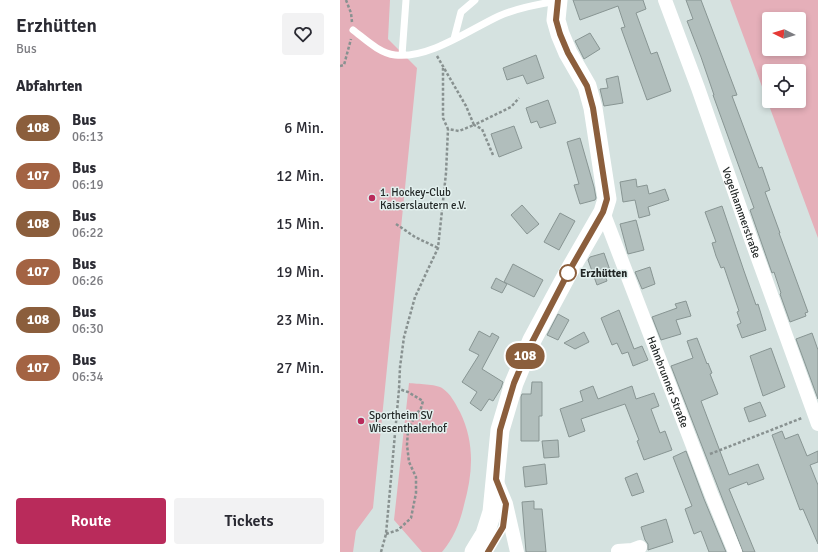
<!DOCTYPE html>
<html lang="de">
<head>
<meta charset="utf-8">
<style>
  :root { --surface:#fff; --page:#f2f2f3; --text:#2b2b33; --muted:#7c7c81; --accent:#b92b5b }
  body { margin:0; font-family:Signika,sans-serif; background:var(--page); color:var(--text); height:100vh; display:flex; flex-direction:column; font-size:15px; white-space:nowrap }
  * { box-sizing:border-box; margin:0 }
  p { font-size:13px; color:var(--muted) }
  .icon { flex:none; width:22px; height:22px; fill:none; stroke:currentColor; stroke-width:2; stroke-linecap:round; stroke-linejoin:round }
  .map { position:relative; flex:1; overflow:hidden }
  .side { display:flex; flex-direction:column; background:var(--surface); width:340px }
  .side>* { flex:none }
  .badge { padding:0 8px; border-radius:13px; font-size:14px; line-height:26px }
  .needle { width:26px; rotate:275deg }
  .tools { position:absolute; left:422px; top:12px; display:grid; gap:8px }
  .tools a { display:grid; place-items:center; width:44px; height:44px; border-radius:4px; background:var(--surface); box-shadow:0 2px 6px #0003; font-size:20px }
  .map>.badge { position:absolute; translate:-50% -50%; box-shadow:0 0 0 2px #fff }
  h2 { padding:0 16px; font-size:15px; line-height:36px }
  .round { display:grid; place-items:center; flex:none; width:42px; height:42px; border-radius:4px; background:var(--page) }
  .summary { display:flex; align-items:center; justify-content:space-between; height:68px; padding:0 16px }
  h1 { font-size:19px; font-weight:600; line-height:30px }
  .cta { display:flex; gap:8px; margin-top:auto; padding:8px 16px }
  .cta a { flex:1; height:46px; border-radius:4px; background:var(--accent); color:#fff; font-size:16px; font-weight:600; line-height:46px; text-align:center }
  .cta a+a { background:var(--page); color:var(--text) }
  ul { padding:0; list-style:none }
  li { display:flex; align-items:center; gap:12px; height:48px; padding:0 16px }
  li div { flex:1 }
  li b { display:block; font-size:15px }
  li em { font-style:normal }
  li .badge { min-width:44px; font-weight:700; text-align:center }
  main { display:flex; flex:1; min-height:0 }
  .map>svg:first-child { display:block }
  .green { fill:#e5afb9; fill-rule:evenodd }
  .building { fill:#b1bebc; stroke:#889593 }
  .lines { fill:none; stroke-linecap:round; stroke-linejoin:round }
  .path { stroke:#889190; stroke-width:2.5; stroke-dasharray:3 2; stroke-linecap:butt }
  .lane { stroke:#fff; stroke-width:7 }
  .street { stroke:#fff; stroke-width:14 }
  .secondary { stroke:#fff; stroke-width:19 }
  .line-casing { stroke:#fff; stroke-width:9 }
  .line { stroke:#8b5e3c; stroke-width:6 }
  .poi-dot { fill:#b92b5b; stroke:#e2f0ee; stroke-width:1.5 }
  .stop-dot { fill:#fff; stroke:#8b5e3c; stroke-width:2 }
  .labels { text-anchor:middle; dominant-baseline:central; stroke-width:3; stroke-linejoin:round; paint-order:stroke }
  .poi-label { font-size:11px; fill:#232827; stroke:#e2f0ee; text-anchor:start }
  .street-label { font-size:11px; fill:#232827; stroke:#e2f0ee }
  .stop-label { font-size:11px; font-weight:bold; fill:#232827; stroke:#e2f0ee; text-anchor:start }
</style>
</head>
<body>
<main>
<section class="side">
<div class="summary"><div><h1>Erzhütten</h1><p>Bus</p></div><a class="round"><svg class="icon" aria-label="heart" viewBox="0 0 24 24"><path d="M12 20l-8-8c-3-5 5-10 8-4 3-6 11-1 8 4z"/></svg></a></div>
<h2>Abfahrten</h2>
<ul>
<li><span class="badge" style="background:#8b5e3c;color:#fff">108</span><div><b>Bus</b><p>06:13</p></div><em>6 Min.</em></li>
<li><span class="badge" style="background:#a36343;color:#fff">107</span><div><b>Bus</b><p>06:19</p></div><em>12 Min.</em></li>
<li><span class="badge" style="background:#8b5e3c;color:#fff">108</span><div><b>Bus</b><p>06:22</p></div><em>15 Min.</em></li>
<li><span class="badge" style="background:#a36343;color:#fff">107</span><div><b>Bus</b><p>06:26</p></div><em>19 Min.</em></li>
<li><span class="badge" style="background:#8b5e3c;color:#fff">108</span><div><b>Bus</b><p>06:30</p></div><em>23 Min.</em></li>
<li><span class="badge" style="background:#a36343;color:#fff">107</span><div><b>Bus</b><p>06:34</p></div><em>27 Min.</em></li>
</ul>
<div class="cta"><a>Route</a><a>Tickets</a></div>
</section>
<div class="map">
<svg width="478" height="552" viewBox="0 0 478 552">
  <rect width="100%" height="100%" fill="#d5e2e0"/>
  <path class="green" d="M 0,0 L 50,0 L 48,39 L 77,68 L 33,508 L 16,531 L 13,552 L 0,552 Z
    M 390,0 L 478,0 L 478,238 ZM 429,19 L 459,19 L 459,49 L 429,49 ZM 429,71 L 459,71 L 459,101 L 429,101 Z
    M 69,383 C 77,384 96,384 102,388 C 111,394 115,403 120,412 C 135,443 133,473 124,505 C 120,522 114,538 102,552 L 82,552 L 54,520 Z"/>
  <path class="building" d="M 233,0 L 303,0 L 306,9 L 296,13 L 311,54 L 317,52 L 331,91 L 307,100 L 281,28 L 285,27 L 278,6 L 240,20 Z
    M 346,0 L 361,0 L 397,95 L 392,96 L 419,168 L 422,167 L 430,190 L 425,192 L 440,233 L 439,233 L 468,312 L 465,313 L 466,316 L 450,322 L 440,294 L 441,293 L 434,272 L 432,273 L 410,210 L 414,208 L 373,95 L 374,95 L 361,57 L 347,21 L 353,19 Z
    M 250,33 L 260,49 L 244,59 L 235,41 Z
    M 196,55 L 204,78 L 187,84 L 183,75 L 167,80 L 163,68 Z
    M 278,76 L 283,103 L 264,106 L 260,89 L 268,88 L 266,79 Z
    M 208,100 L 216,123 L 200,128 L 197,121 L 191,123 L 186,108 Z
    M 174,126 L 182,148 L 159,157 L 151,134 Z
    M 240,138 L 254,187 L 256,198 L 255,200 L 240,204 L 234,185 L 239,184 L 227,142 Z
    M 296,179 L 297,187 L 307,185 L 309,194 L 325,189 L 329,200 L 308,207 L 310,215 L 299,218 L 295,200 L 283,202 L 280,182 Z
    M 182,205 L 199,224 L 187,234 L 171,215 Z
    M 382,206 L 404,271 L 416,305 L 418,304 L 426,330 L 402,338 L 397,325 L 401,323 L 397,312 L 399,311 L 384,267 L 381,268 L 376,256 L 372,243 L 376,242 L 365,212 Z
    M 220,213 L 235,221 L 219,250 L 204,242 Z
    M 296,220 L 304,250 L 288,254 L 280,224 Z
    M 264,253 L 272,276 L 266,278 L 267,281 L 257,285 L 248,260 L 250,257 Z
    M 173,264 L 203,280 L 194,297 L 164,282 Z
    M 310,267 L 315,284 L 302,289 L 295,272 Z
    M 156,278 L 167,284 L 162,293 L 151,288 Z
    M 346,301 L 351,316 L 336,320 L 341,334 L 321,340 L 312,317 L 337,308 L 335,304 Z
    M 279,310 L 294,349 L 302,346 L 308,360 L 293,366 L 288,352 L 282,354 L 277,343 L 272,345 L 261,318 Z
    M 218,314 L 229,320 L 218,340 L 207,335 Z
    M 139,331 L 150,337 L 152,333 L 159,337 L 142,369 L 163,382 L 161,388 L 153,401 L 149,399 L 141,411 L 130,403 L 137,392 L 122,382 L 139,355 L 129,350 Z
    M 244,332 L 249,342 L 235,349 L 224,343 Z
    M 472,333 L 478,350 L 478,399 L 456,339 Z
    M 357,338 L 367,364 L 368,363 L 372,373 L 370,374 L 378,394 L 361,401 L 389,475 L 418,464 L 424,479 L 408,485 L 407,482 L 389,489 L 415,552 L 403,552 L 331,366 L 353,358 L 347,341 Z
    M 431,348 L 445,387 L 423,396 L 410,356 Z
    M 192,382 L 202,382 L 202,416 L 199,416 L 199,441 L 181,441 L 181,397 L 182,394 L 191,394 Z
    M 253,386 L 258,399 L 292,386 L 296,399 L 314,393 L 319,406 L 311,409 L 320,433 L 325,431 L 332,450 L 304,460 L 297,441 L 299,440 L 285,404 L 241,419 L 245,431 L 229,437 L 220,409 L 243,401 L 240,391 Z
    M 420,402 L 426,416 L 409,422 L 404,408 Z
    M 442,431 L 445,439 L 458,434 L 467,456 L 478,451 L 478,462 L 470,465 L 478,485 L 478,544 L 463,509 L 460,510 L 432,435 Z
    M 218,440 L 219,457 L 204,458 L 202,441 Z
    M 346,451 L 364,499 L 386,552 L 369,552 L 361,531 L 354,534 L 345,509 L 352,506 L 333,457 Z
    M 205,464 L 207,484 L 185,487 L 183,467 Z
    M 297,473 L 304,492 L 292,496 L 285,478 Z
    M 194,501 L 194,509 L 202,509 L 206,552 L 186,552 L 182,502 Z
    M 326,519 L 333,542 L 308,550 L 308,544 L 305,540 L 301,527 Z"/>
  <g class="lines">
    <path class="path" d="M 6,0 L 11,13 L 12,22
      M 97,56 L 126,106 L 134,125 L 119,131 L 108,129 L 103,118 L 103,68
      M 0,66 L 4,65 L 11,39
      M 153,155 L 142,129 L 134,125 L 171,107 L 179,98
      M 56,224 L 75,237 L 98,248
      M 370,454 L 462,418
      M 46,534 L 58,530 L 71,518 L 76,493 L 76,477 L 69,462 L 67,445 L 68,430 L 74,418 L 81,408 L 83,401 L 68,392 L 59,389
      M 41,552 L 46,534 L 59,389 L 60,367 L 64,337 L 75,297 L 98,248 L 106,173 L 108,129"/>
    <path class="lane" d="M 13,30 C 25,39 39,53 55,55 C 89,59 129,30 159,16 C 177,8 198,4 218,1
      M 114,39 L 121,12 L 135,0
      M 62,55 L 66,0
      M 148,552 L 163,527 L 165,515"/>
    <g class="street">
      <path id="s1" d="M 325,0 L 358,88 L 412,242 L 478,424"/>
      <path id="s2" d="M 263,212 L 372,496 L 395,552"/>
      <path d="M 156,480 L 166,504 L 177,552"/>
      <path d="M 278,551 L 292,550 L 300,547"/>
    </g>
    <path class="secondary" d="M 134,552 L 145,534 L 152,512 L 160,430 L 174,383 L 192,340 L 228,273 L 263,212 L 267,199 L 253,108 L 247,86 L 228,53 L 220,34 L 216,20 L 218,0"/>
  </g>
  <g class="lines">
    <defs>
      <path id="line" d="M 148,552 L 163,527 L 166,504 L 156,479 L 160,430 L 174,383 L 189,348 L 228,273 L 263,212 L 267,199 L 253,108 L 247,86 L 228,53 L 220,34 L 216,20 L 218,0"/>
    </defs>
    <use href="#line" class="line-casing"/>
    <use href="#line" class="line"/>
  </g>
  <g class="poi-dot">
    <circle cx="32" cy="198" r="4"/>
    <circle cx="21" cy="421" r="4"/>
  </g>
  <circle class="stop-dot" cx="228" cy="273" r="8"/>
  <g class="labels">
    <g class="poi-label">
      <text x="40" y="192">1. Hockey-Club<tspan x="40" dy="13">Kaiserslautern e.V.</tspan></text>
      <text x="29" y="415">Sportheim SV<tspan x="29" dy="13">Wiesenthalerhof</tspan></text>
    </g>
    <g class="street-label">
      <text stroke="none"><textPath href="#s1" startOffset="226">Vogelhammerstraße</textPath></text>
      <text stroke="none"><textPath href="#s2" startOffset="182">Hahnbrunner Straße</textPath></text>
    </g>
    <g class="stop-label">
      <text x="240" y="273">Erzhütten</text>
    </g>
  </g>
</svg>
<div class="tools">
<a><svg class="needle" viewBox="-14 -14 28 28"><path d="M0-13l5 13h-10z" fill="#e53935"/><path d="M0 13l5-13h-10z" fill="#7c7c81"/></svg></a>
<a><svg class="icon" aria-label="locate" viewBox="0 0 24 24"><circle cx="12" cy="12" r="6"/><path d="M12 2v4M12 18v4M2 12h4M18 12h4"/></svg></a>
</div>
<b class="badge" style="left:185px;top:356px;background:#8b5e3c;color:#fff">108</b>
</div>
</main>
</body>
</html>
